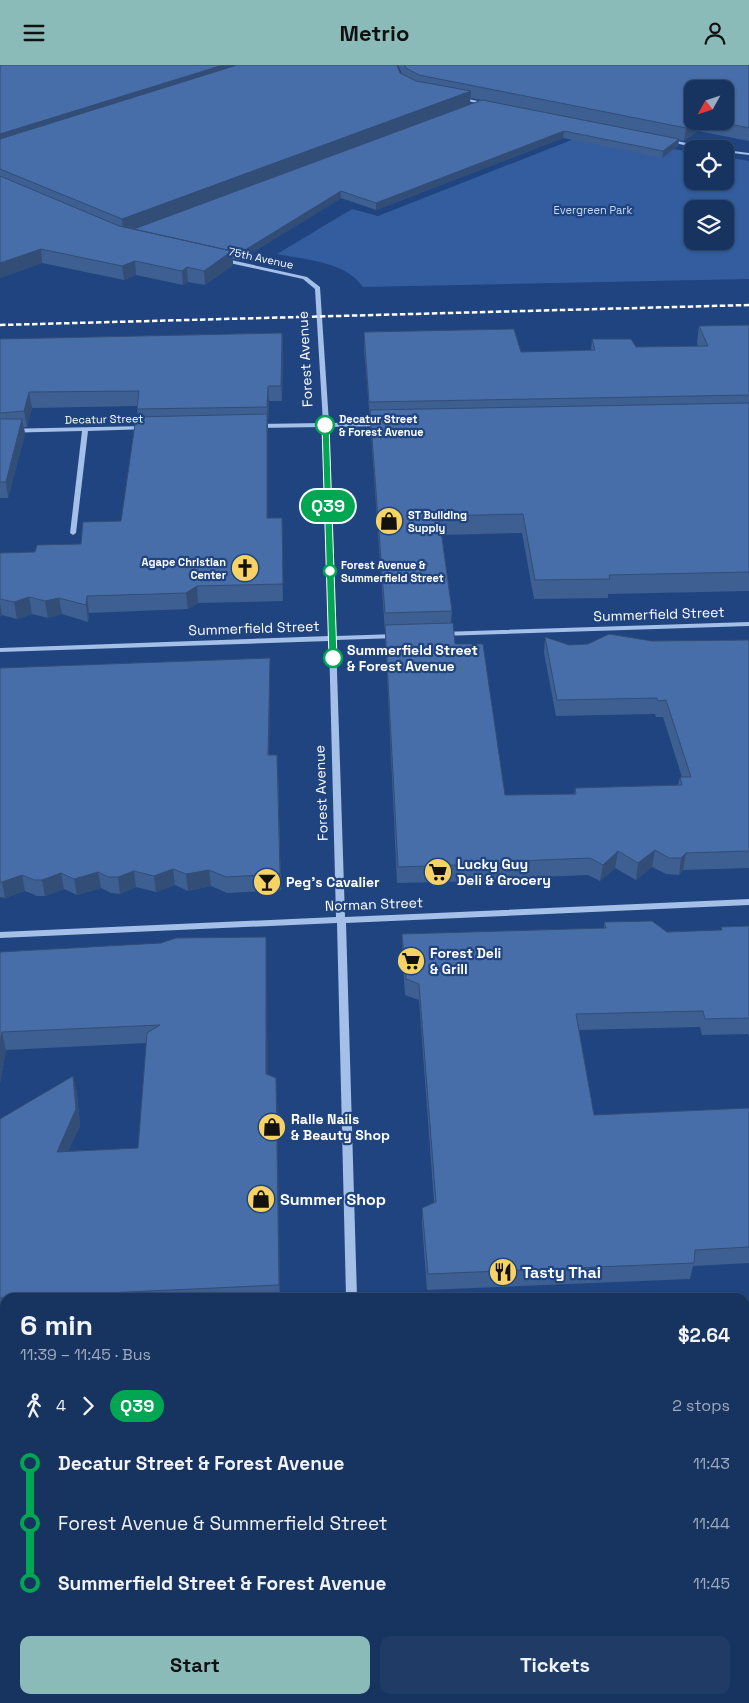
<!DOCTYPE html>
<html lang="en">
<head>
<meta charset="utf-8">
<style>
  :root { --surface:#17335f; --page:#203b65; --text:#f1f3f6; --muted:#9eaabd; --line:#364e74; --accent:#8bbbb9 }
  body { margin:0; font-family:"Space Grotesk",sans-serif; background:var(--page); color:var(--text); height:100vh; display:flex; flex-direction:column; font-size:19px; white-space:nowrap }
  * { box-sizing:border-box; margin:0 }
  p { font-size:16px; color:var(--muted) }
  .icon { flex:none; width:28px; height:28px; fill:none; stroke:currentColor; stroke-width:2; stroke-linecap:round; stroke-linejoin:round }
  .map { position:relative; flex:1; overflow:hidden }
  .sheet { position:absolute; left:0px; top:1228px; width:750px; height:411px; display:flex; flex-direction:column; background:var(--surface); border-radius:15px 15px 0 0; box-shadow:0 1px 4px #0004,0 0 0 1px var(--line) }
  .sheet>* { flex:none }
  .badge { padding:0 10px; border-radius:16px; font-size:18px; line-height:32px }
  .needle { width:32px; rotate:230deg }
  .buttons { position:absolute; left:684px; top:15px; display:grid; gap:10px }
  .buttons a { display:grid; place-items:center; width:50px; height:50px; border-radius:10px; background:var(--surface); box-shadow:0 1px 4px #0004,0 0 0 1px var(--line); font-size:25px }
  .map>.badge { position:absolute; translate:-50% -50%; box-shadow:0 0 0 2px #fff }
  .legs { display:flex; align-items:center; gap:8px; height:55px; padding:0 20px; font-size:16px }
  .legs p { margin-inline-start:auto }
  .summary { display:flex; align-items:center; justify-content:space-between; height:85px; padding:0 20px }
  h1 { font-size:28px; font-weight:600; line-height:38px }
  .button { display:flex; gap:10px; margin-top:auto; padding:10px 20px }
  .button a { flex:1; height:58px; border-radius:10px; background:var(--accent); color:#111; font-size:20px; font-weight:600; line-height:58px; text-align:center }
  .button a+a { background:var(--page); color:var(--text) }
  ul { padding:0 20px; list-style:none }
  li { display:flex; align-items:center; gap:18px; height:60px; font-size:19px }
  li i { display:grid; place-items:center; width:8px; height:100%; margin:0 6px; background:currentColor }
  li i::after { content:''; width:12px; height:12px; margin:-6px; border:4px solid; border-radius:50%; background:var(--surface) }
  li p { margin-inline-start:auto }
  li:first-child i { background:linear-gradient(#0000 50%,currentColor 0) }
  li:last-child i { background:linear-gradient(currentColor 50%,#0000 0) }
  header { display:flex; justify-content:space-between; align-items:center; height:65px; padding:0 20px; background:var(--accent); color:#111; font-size:22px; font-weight:600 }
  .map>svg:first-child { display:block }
  .green { fill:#335d9e; fill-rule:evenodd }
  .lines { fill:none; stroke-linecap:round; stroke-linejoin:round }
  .minor { fill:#a4bfe8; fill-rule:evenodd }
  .major { fill:#e6eefe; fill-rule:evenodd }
  .rail { stroke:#fff; stroke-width:2.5; stroke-dasharray:5.5 2.5; stroke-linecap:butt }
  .wall { fill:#3e5f91; fill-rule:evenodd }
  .shaded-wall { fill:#324d76 }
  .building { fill:#486ea9; stroke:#324d76 }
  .line-1 { fill:#00a651; stroke:#fff }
  .stop-1-dot { fill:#fff; stroke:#00a651; stroke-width:2.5 }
  .labels { text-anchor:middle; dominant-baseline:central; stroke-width:4.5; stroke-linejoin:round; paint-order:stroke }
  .far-park-label { font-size:11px; fill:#c8daf6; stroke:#1f447f }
  .far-street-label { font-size:11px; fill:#fff; stroke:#1f447f }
  .far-stop-label { font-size:11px; font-weight:bold; fill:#fff; stroke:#1f447f; text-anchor:start }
  .far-poi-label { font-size:11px; font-weight:bold; fill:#fff; stroke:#1f447f; text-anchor:start }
  .street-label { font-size:14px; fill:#fff; stroke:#1f447f }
  .stop-label { font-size:14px; font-weight:bold; fill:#fff; stroke:#1f447f; text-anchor:start }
  .poi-label { font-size:14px; font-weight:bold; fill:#fff; stroke:#1f447f; text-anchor:start }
  .near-poi-label { font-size:16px; font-weight:bold; fill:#fff; stroke:#1f447f; text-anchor:start }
</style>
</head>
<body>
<header><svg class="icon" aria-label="menu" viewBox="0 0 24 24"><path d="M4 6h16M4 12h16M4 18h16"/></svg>Metrio<svg class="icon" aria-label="person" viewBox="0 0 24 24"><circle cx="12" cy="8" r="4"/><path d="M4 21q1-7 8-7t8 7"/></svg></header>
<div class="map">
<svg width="749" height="1638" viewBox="0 0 749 1638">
  <rect width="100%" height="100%" fill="#1f447f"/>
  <path class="green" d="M 584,70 L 692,87 L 692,116 L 725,116 L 725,92 L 749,96 L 749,214 L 363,222 C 345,196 305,195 277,189 L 352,144 L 378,151 ZM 692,144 L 725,144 L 725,176 L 692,176 Z"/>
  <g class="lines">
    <path class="minor" d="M 459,32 L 487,38 L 489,39 L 487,40 L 457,34 Z
      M 667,74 L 711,83 L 713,84 L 703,84 L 665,76 Z
      M 725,85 L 749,88 L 749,90 L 725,87 Z
      M 222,193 L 307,212 L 320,222 L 329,358 L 381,357 L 384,359 L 381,361 L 329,362 L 336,571 L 397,569 L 401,571 L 397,573 L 336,575 L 345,852 L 749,834 L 749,840 L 346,858 L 357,1232 L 346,1232 L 337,858 L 0,873 L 0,867 L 336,852 L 329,576 L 0,587 L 0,583 L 329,571 L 323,362 L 257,363 L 254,361 L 257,359 L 323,358 L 315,224 L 303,214 L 220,196 L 220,194 Z
      M 146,361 L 148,362 L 148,364 L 88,366 L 76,468 L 73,470 L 70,468 L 82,366 L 0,368 L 0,364 Z
      M 749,557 L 749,561 L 442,571 L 438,569 L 442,567 Z
      M 745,1253 L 749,1253 L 749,1263 L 745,1263 Z
      M 5,1297 L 5,1307 L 0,1308 L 0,1298 Z
      M 354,1634 L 368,1634 L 368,1638 L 354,1638 Z"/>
    <path class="major" d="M 0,1492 L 5,1494 L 5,1517 L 0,1515 Z
      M 84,1634 L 105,1634 L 107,1638 L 86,1638 Z"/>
    <path class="rail" d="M 0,260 L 749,240"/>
  </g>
  <path class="wall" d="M 0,0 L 400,8 L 402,9 L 398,0 L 749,0 L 749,76 L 698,66 L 684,76 L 679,75 L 678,81 L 662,93 L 563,73 L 376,145 L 341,133 L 240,195 L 233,194 L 233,200 L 205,220 L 188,217 L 183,220 L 136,210 L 124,215 L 42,198 L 0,213 ZM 692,24 L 725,56 L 692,56 ZM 470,33 L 481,35 L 133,164 L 470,39 Z
    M 749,260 L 749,526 L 608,529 L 608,533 L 534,534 L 522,468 L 442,470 L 452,546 L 451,558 L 455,579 L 505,730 L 574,729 L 575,723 L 678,720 L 680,712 L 682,712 L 663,652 L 656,652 L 655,649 L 556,651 L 544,588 L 545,572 L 569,580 L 652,576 L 749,575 L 749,803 L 683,805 L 679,810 L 666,809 L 652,802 L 636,815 L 615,803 L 600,816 L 588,810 L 515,813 L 515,815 L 397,818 L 385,567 L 370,355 L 364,284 L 364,267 L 521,287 L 591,285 L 592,274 L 636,282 L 698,281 L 697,278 L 699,261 Z
    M 282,268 L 283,283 L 282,336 L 269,336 L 268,357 L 268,453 L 282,469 L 283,536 L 198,538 L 188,544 L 89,548 L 88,557 L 62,549 L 48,553 L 32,549 L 17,554 L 2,550 L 0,551 L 0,488 L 35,487 L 81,479 L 121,456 L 138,351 L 137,341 L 32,343 L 27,362 L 24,362 L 25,369 L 8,433 L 0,433 L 0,274 Z
    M 0,603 L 270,609 L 269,690 L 278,706 L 281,825 L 227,828 L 211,821 L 188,826 L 175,820 L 156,827 L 136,822 L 120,829 L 111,828 L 101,823 L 77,830 L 64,824 L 45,831 L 37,831 L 25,826 L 5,833 L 0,832 Z
    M 604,857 L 667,867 L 721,865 L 721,862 L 749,861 L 749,972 L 748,969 L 702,970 L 700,962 L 579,965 L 594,1050 L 749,1043 L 749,1198 L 693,1201 L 690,1214 L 427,1225 L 422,1159 L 422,1143 L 434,1137 L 419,935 L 405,930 L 402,885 L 402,869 L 604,863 Z
    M 0,887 L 267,889 L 267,1009 L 277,1031 L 280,1232 L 5,1232 L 5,1250 L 0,1250 L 0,1054 L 73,1011 L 77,1028 L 80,1061 L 68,1086 L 138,1083 L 146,978 L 6,985 L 0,1018 Z
    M 240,1634 L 273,1634 L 274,1638 L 243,1638 Z
    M 460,1634 L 745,1634 L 749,1638 L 460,1638 Z"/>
  <path class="shaded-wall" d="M 223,0 L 262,0 L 0,82 L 0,69 Z
    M 471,26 L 470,39 L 123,168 L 122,154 Z
    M 695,56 L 699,56 L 698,66 L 684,76 L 686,63 Z
    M 564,66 L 563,73 L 376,145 L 376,138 Z
    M 679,74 L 678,81 L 662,93 L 663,86 Z
    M 341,126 L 341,133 L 240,195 L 240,188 Z
    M 41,184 L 42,198 L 0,213 L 0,198 Z
    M 232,186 L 233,200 L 205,220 L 204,206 Z
    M 135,196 L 136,210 L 124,215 L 122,201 Z
    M 187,202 L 188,217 L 183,220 L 182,206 Z
    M 282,268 L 283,283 L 282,336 L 281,321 Z
    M 268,321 L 269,336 L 268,357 L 267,342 Z
    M 29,327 L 32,343 L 27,362 L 24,346 Z
    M 267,349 L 268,365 L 268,469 L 267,453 Z
    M 22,354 L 25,369 L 8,433 L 6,417 Z
    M 282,453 L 282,469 L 283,536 L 283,519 Z
    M 197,521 L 198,538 L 188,544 L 186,528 Z
    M 87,531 L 89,548 L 88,557 L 86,540 Z
    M 29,532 L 32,549 L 17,554 L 14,537 Z
    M 59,533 L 62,549 L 48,553 L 45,536 Z
    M 0,538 L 2,550 L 0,551 Z
    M 270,593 L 270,609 L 269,706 L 268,690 Z
    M 655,785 L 652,802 L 636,815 L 638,798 Z
    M 618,786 L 615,803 L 600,816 L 603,800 Z
    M 686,788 L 683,805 L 679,810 L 681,793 Z
    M 173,804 L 175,820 L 156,827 L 154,811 Z
    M 209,805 L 211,821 L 188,826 L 186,809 Z
    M 134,806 L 136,822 L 120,829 L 118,812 Z
    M 98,807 L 101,823 L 77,830 L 74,814 Z
    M 61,808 L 64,824 L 45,831 L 42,815 Z
    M 22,810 L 25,826 L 5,833 L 2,817 Z
    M 266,872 L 267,889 L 268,1026 L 266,1009 Z
    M 2,967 L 6,985 L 0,1018 L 0,979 Z
    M 73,1011 L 77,1028 L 80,1061 L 60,1104 L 57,1087 Z
    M 276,1013 L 277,1031 L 280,1232 L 279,1220 Z"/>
  <path class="building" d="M 0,0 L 223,0 L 0,69 Z
    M 237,0 L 397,0 L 400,8 L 416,16 L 471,26 L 122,154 L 0,104 L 0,74 Z
    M 404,0 L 749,0 L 749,63 L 716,56 L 725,56 L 725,24 L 692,24 L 692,56 L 695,56 L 686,63 L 419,10 L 406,3 Z
    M 482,35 L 679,74 L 663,86 L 564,66 L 376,138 L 341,126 L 240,188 L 134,164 Z
    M 0,111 L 119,161 L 232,186 L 204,206 L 187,202 L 182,206 L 135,196 L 122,201 L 41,184 L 0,198 Z
    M 749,260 L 749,330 L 369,337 L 364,267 L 514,264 L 521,287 L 595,285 L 592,274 L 631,274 L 636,282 L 708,281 L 699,261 Z
    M 282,268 L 281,321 L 268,321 L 267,342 L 137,344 L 139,326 L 29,327 L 24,346 L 0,348 L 0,274 Z
    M 749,338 L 749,507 L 609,510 L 610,514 L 535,515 L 523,449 L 439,451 L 452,546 L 385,548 L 370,345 Z
    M 267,349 L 267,453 L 282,453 L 283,519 L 197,521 L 186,528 L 87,531 L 86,540 L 59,533 L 45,536 L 29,532 L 14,537 L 0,534 L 0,488 L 35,487 L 37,480 L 81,479 L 83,457 L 121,456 L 136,352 Z
    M 0,354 L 22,354 L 6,417 L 0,417 Z
    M 453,558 L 455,579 L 483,579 L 505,730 L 576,729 L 575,723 L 682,720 L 680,712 L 691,712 L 666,635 L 658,636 L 657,633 L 557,635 L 545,572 L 569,580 L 588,579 L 609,569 L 652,576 L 749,575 L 749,786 L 686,788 L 681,793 L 669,793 L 655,785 L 638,798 L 618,786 L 603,800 L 590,793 L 516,796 L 516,798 L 398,802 L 385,560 Z
    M 270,593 L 268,690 L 277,690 L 280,809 L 226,812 L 209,805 L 186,809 L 173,804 L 154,811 L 134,806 L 118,812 L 108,812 L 98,807 L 74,814 L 61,808 L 42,815 L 34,815 L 22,810 L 2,817 L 0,817 L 0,603 Z
    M 652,856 L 667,867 L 722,865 L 721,862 L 749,861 L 749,953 L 705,954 L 703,946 L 576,949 L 594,1050 L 749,1043 L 749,1182 L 695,1185 L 694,1198 L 428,1209 L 422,1143 L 436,1137 L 419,919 L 406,914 L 402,869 L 606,863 L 604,857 Z
    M 266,872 L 266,1009 L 276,1013 L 279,1220 L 0,1233 L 0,1054 L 73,1011 L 76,1044 L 57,1087 L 138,1083 L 147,968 L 160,960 L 2,967 L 0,979 L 0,887 L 161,878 L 176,873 Z
    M 745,1585 L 749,1604 L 749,1638 L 465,1638 L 464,1634 L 745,1634 Z
    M 249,1634 L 272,1634 L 273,1638 L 252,1638 Z"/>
  <path class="line-1" d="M 325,358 L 329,360 L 337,593 L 333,595 L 329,593 L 322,360 Z"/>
  <defs>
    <symbol id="shop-disc" viewBox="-11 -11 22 22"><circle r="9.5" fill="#f6d364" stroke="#1f447f"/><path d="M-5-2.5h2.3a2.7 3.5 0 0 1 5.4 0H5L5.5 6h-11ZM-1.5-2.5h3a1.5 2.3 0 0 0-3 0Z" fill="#111"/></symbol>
    <symbol id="church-disc" viewBox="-11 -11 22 22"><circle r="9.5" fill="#f6d364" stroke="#1f447f"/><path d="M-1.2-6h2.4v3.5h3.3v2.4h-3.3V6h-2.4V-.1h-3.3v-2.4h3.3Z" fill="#111"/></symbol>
    <symbol id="supermarket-disc" viewBox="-11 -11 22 22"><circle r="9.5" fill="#f6d364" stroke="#1f447f"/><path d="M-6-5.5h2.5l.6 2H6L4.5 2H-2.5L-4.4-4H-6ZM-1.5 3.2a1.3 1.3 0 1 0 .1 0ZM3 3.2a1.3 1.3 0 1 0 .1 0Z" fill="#111"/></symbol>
    <symbol id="bar-disc" viewBox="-11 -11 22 22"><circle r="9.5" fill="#f6d364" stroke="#1f447f"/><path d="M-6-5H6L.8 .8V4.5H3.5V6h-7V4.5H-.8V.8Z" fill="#111"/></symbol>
    <symbol id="restaurant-disc" viewBox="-11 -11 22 22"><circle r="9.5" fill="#f6d364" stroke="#1f447f"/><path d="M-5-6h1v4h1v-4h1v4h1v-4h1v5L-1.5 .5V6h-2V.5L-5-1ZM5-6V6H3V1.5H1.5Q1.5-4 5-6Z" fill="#111"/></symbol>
  </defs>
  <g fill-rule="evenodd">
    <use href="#shop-disc" x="373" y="440" width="32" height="32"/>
    <use href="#church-disc" x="229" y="487" width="32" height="32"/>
    <use href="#supermarket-disc" x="422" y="791" width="32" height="32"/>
    <use href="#bar-disc" x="251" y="801" width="32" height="32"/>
    <use href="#supermarket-disc" x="395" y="880" width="32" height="32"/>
    <use href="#shop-disc" x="256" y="1046" width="32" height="32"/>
    <use href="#shop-disc" x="245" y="1118" width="32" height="32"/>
    <use href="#restaurant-disc" x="487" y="1191" width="32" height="32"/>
  </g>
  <g class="stop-1-dot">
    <circle cx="325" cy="360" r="9"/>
    <circle cx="330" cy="506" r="6"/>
    <circle cx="333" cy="593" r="9"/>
  </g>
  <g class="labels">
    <g class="far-park-label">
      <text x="593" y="145">Evergreen Park</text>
    </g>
    <g class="far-street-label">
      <text transform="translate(261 193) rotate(12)">75th Avenue</text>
      <text transform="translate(104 354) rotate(-1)">Decatur Street</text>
    </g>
    <g class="far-stop-label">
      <text x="339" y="354">Decatur Street<tspan x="339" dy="13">&amp; Forest Avenue</tspan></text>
      <text x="341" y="500">Forest Avenue &amp;<tspan x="341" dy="13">Summerfield Street</tspan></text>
    </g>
    <g class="far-poi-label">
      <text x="408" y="450">ST Building<tspan x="408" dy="13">Supply</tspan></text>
      <text x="226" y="497" text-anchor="end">Agape Christian<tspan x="226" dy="13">Center</tspan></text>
    </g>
    <g class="street-label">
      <text transform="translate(305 294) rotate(-93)">Forest Avenue</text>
      <text transform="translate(659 549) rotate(-2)">Summerfield Street</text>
      <text transform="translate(254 563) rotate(-2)">Summerfield Street</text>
      <text transform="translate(321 728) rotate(-92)">Forest Avenue</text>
      <text transform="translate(374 839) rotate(-2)">Norman Street</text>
    </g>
    <g class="stop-label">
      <text x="347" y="585">Summerfield Street<tspan x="347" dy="16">&amp; Forest Avenue</tspan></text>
    </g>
    <g class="poi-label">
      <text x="457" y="799">Lucky Guy<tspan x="457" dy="16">Deli &amp; Grocery</tspan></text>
      <text x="286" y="817">Peg's Cavalier</text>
      <text x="430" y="888">Forest Deli<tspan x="430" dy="16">&amp; Grill</tspan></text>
      <text x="291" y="1054">Ralle Nails<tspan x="291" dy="16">&amp; Beauty Shop</tspan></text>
    </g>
    <g class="near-poi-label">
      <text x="280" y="1134">Summer Shop</text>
      <text x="522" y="1207">Tasty Thai</text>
    </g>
  </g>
</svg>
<div class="buttons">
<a><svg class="needle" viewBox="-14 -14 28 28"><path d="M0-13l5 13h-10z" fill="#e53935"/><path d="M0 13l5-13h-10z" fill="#9eaabd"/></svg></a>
<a><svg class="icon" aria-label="locate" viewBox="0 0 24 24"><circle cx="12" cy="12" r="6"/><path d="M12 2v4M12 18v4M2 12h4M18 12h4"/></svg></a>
<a><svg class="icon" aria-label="layers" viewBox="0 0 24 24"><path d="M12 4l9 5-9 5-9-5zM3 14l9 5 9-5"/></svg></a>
</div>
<b class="badge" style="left:328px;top:441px;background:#00a651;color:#fff">Q39</b>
<section class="sheet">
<div class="summary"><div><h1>6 min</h1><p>11:39 – 11:45 · Bus</p></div><b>$2.64</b></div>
<div class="legs"><svg class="icon" aria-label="walk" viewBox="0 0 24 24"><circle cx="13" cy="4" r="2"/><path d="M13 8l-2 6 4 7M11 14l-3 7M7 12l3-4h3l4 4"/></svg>4<svg class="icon" aria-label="forward" viewBox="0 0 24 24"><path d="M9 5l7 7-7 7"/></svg><b class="badge" style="background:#00a651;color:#fff">Q39</b><p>2 stops</p></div>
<ul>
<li><i style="color:#00a651"></i><b>Decatur Street &amp; Forest Avenue</b><p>11:43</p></li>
<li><i style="color:#00a651"></i><span>Forest Avenue &amp; Summerfield Street</span><p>11:44</p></li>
<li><i style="color:#00a651"></i><b>Summerfield Street &amp; Forest Avenue</b><p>11:45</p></li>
</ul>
<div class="button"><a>Start</a><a>Tickets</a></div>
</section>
</div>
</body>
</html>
